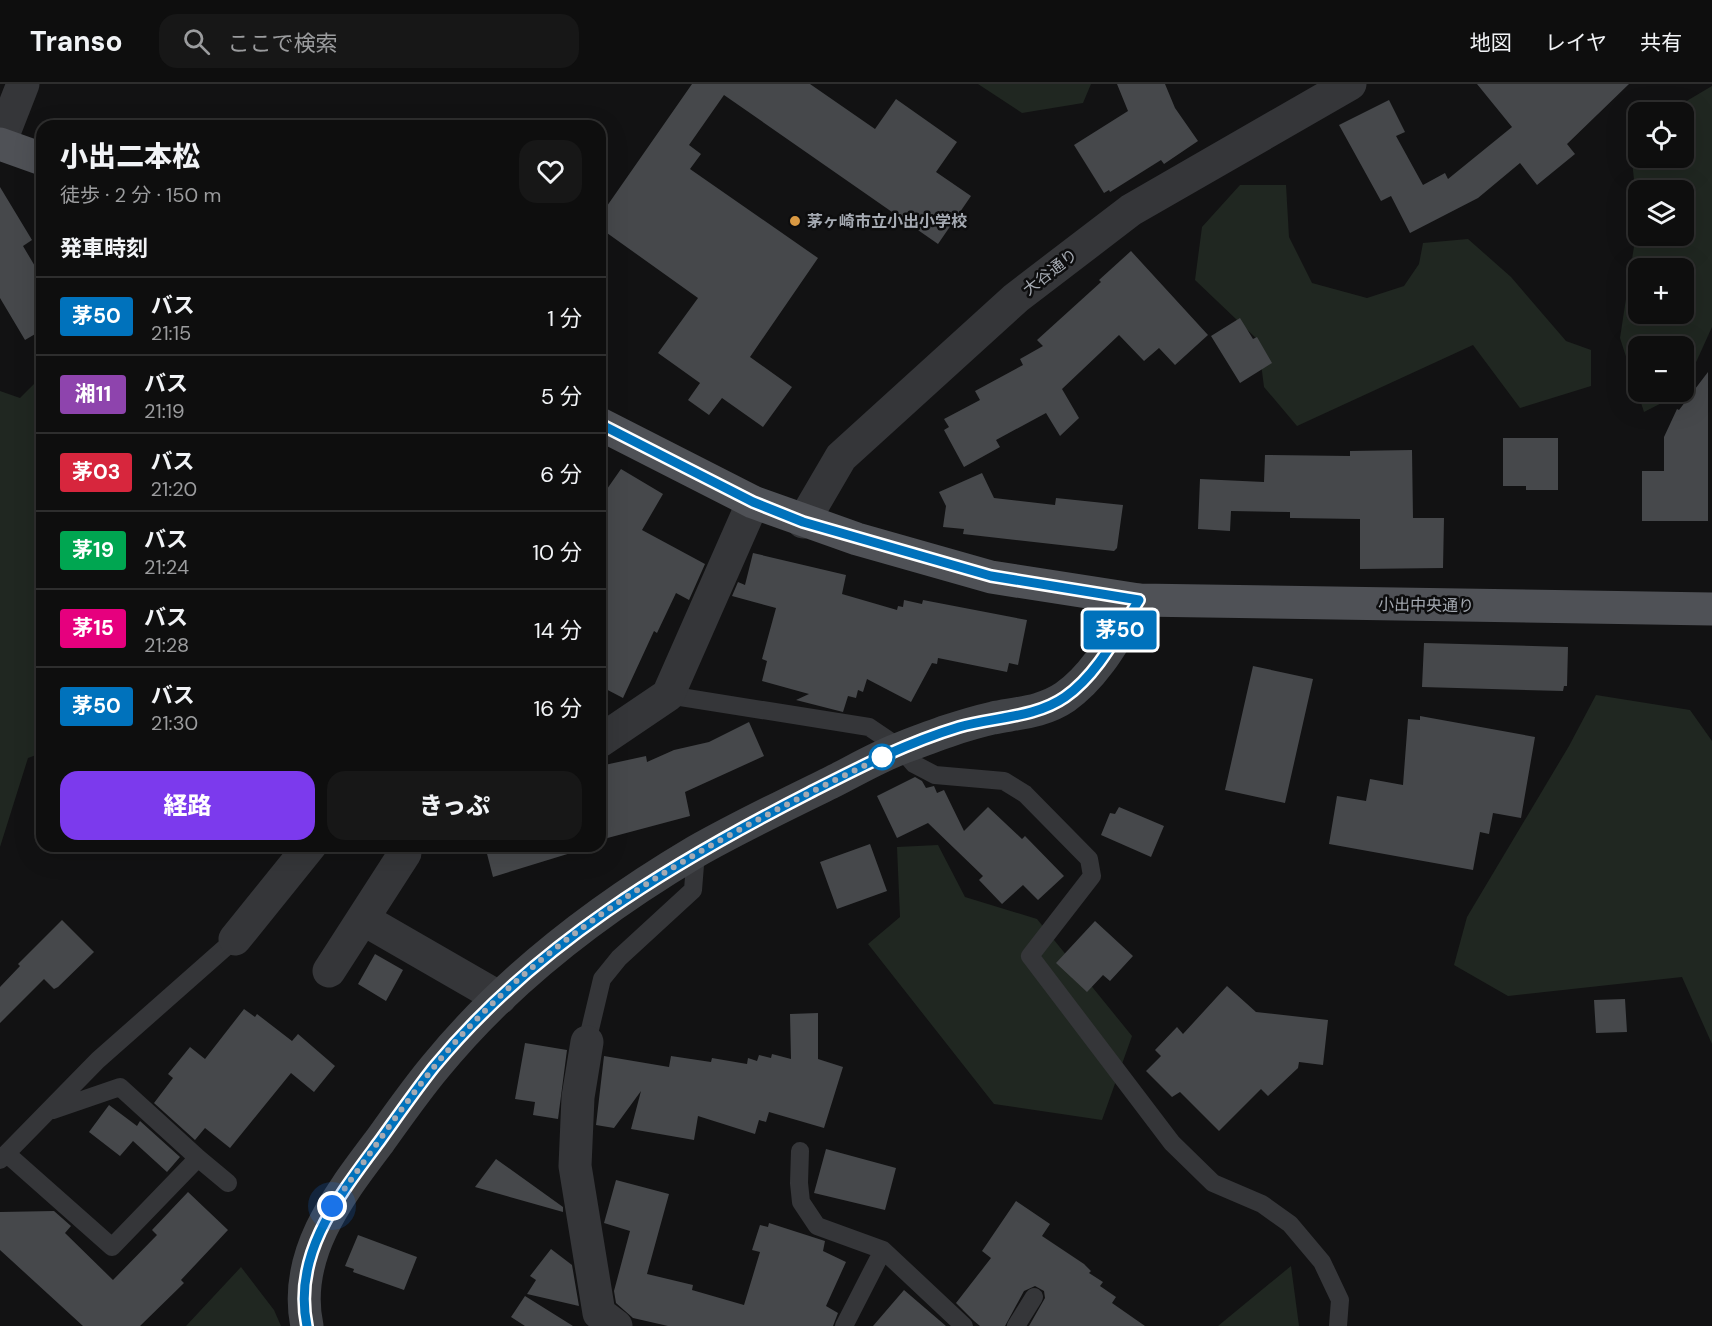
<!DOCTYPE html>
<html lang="ja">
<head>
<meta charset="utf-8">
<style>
  :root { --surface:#0e0e0e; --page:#171717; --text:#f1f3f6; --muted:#9b9c9e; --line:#2e2e2e; --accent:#7c3aed }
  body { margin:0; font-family:"DM Sans","Noto Sans JP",sans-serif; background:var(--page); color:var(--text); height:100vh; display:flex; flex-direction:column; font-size:22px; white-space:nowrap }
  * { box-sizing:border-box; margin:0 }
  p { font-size:20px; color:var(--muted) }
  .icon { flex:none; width:33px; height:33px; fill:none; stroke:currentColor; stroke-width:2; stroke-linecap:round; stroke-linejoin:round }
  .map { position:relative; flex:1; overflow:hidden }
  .drawer { position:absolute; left:36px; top:36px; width:570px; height:732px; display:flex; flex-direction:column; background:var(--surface); border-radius:18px; box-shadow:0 6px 24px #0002,0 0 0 2px var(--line) }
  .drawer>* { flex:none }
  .badge { padding:0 12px; border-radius:4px; font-size:21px; line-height:39px }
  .controls { position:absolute; left:1628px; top:18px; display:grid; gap:12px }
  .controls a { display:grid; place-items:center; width:66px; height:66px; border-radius:12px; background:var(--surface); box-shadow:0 6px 24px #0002,0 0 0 2px var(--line); font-size:30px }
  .you { position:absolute; width:30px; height:30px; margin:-15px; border:4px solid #fff; border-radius:50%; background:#1a73e8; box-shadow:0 0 0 9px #1a73e833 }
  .map>.badge { position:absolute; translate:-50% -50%; box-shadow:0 0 0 3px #fff }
  h2 { padding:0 24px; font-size:22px; line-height:54px }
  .round { display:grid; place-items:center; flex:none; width:63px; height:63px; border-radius:18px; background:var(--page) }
  .head { display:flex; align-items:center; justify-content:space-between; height:102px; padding:0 24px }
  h1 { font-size:28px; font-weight:800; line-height:45px }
  .cta { display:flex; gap:12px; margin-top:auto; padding:12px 24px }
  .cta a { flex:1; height:69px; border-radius:18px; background:var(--accent); color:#fff; font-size:24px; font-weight:800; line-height:69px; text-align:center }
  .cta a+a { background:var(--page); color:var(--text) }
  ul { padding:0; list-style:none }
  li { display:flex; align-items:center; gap:18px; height:78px; padding:0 24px; border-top:2px solid var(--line) }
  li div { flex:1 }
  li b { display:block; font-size:22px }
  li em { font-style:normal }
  li .badge { min-width:66px; font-weight:700; text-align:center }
  header { display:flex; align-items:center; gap:36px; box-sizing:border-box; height:84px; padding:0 30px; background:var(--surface); border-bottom:2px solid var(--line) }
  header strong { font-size:28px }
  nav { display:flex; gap:33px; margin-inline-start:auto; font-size:21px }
  .search { width:420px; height:54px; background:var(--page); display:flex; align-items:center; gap:15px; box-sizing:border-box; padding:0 21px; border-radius:18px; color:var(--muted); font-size:22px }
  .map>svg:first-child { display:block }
  .green { fill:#202721; fill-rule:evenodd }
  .building { fill:#46484b }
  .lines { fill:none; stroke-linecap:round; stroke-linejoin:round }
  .service { stroke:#353639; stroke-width:18 }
  .minor { stroke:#353639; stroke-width:33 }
  .tertiary { stroke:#353639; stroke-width:33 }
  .secondary { stroke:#414347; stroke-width:33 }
  .primary { stroke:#4f5156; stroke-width:33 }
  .line-casing { stroke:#fff; stroke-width:14 }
  .line { stroke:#0072bc; stroke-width:9 }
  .walk { stroke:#a5aab2; stroke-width:6; stroke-dasharray:0 10.8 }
  .poi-dot { fill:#d99943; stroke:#0d0d0e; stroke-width:2 }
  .stop-dot { fill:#fff; stroke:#0072bc; stroke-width:3 }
  .labels { text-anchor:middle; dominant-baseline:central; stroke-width:5; stroke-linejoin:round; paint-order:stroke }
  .poi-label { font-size:16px; font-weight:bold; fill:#a5aab2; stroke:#0d0d0e; text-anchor:start }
  .street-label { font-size:16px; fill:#a5aab2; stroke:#0d0d0e }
</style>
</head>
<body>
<header>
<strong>Transo</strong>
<div class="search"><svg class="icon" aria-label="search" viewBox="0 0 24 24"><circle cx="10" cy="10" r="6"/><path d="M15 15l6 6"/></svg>ここで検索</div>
<nav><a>地図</a><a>レイヤ</a><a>共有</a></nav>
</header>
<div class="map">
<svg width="1712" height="1242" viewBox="0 0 1712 1242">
  <rect width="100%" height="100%" fill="#121213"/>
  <path class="green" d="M 978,0 L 1091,0 L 1083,19 L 1022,29 Z
    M 1712,2 L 1712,243 L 1683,307 L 1683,262 L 1638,262 L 1638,308 L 1683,308 L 1644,328 L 1620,254 L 1638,136 L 1638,152 L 1683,152 L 1683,106 L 1638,106 L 1638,130 L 1629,52 L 1638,46 L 1638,74 L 1683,74 L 1683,28 L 1668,28 ZM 1638,184 L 1683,184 L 1683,230 L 1638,230 Z
    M 1240,101 L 1286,101 L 1289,153 L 1312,199 L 1367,214 L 1404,202 L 1419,180 L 1423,159 L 1468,155 L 1511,193 L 1566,257 L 1591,266 L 1591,302 L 1520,324 L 1473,261 L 1297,342 L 1264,303 L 1258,256 L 1195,196 L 1202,143 Z
    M 42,292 L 42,669 L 28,674 L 0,763 L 0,307 L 20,314 Z
    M 1596,611 L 1690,626 L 1712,657 L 1712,960 L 1682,893 L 1508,912 L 1454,881 L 1467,833 L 1569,662 Z
    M 938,761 L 965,813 L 1037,835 L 1132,952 L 1102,1036 L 994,1020 L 868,860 L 900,833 L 897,763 Z
    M 1291,1182 L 1299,1242 L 1218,1242 Z
    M 241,1183 L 274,1226 L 281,1242 L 186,1242 Z"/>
  <path class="building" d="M 692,0 L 810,0 L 875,45 L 896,15 L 957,58 L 936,88 L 971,112 L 938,160 L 724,11 L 689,61 L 701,70 L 690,85 L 818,174 L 750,273 L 792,303 L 763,343 L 722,314 L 709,331 L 688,316 L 700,299 L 658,269 L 698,214 L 600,144 L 600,132 Z
    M 1117,0 L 1165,0 L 1175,24 L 1198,57 L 1164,80 L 1161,76 L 1110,108 L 1109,106 L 1104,109 L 1074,61 L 1128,27 Z
    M 1477,0 L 1629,0 L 1567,60 L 1575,70 L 1537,101 L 1520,79 L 1478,114 L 1410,149 L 1391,112 L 1381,117 L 1339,41 L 1389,16 L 1405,48 L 1396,52 L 1423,101 L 1445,89 L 1448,95 L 1512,43 Z
    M 0,103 L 32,156 L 23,162 L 42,194 L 42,246 L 25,256 L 0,214 Z
    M 1131,167 L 1208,251 L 1175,281 L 1159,264 L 1144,277 L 1119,251 L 1062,305 L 1079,334 L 1060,352 L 1046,329 L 996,356 L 1000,363 L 964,383 L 944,346 L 949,343 L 944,335 L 980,316 L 975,307 L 1023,281 L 1020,275 L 1043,262 L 1037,256 L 1101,198 L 1099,196 Z
    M 1240,234 L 1253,255 L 1257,253 L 1272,279 L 1240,299 L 1211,252 Z
    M 1708,288 L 1708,437 L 1642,437 L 1642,387 L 1664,387 L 1664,353 L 1677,325 L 1679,326 Z
    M 1503,354 L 1558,354 L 1558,406 L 1526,406 L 1526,402 L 1503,402 Z
    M 1412,366 L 1413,434 L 1444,434 L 1443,484 L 1360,485 L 1360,435 L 1290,434 L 1290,428 L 1231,427 L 1230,447 L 1198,445 L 1200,395 L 1264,398 L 1265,371 L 1350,372 L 1350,367 Z
    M 621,385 L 663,410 L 642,446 L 705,480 L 689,516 L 676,509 L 657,549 L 654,547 L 623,614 L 600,602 L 600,415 Z
    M 982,389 L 994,414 L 1055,421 L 1056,414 L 1123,421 L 1117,464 L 1114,467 L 963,450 L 964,445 L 943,443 L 946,422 L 939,408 Z
    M 753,469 L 846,491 L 842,510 L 897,526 L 898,522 L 903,523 L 904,516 L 922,520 L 923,516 L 1027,536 L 1018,581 L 1009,579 L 1007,588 L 938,574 L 937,580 L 932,579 L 911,618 L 867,595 L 863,608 L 858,606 L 856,614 L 848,612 L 843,628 L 796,616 L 809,610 L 762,597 L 767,577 L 762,575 L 776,524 L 732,512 L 738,498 L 745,501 Z
    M 1424,559 L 1568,563 L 1567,602 L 1564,602 L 1563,607 L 1422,603 Z
    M 1253,582 L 1313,595 L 1285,719 L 1225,706 Z
    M 1420,632 L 1535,653 L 1521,734 L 1493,729 L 1489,750 L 1480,748 L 1473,786 L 1329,760 L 1337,712 L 1366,717 L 1370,695 L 1403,701 L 1408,635 L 1420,636 Z
    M 749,638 L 764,672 L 685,708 L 690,732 L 600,756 L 600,682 L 646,672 L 647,678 L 674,666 L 709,658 Z
    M 915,693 L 922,697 L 926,704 L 934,702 L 937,709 L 944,706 L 964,747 L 988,723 L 1022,755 L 1025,752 L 1064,792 L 1038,816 L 1023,801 L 1002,820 L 979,796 L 983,792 L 928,739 L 897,754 L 877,712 Z
    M 1119,723 L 1164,742 L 1151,773 L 1101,751 L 1110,729 L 1115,730 Z
    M 870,760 L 887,807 L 837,825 L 820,778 Z
    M 485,762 L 573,762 L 574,768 L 493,793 Z
    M 62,836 L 94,868 L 58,903 L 54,905 L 44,895 L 0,939 L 0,903 L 20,882 L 18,880 Z
    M 1095,837 L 1133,872 L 1110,897 L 1103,891 L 1087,908 L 1056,879 Z
    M 375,870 L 403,886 L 386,917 L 358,900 Z
    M 1227,902 L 1256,928 L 1328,936 L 1323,981 L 1299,978 L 1298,984 L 1268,1012 L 1261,1005 L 1219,1047 L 1180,1008 L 1172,1013 L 1146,987 L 1161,972 L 1155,966 L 1177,943 L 1183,950 Z
    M 1625,915 L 1627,948 L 1596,949 L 1594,916 Z
    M 244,925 L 255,933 L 257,930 L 292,957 L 298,950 L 335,982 L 314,1008 L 291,989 L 230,1064 L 205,1044 L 195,1056 L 154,1019 L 173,994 L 168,990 L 190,963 L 205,975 Z
    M 818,929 L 818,975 L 843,983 L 824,1044 L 769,1028 L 766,1038 L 759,1036 L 755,1050 L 698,1032 L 694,1056 L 631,1045 L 641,1007 L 614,1044 L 596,1041 L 604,972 L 669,983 L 671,972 L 711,978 L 712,974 L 747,980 L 748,974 L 757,977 L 759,971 L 771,974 L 772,970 L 791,975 L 790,930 Z
    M 525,959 L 567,966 L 558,1035 L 533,1031 L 535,1018 L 515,1015 Z
    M 109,1021 L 137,1042 L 140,1037 L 180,1073 L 167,1088 L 133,1057 L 120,1072 L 89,1048 Z
    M 826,1065 L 896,1084 L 885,1126 L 814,1109 Z
    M 496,1075 L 563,1123 L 563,1128 L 475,1103 Z
    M 616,1096 L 669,1110 L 647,1190 L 693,1201 L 692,1206 L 744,1221 L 760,1168 L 752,1166 L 760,1141 L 768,1143 L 769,1139 L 825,1157 L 823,1167 L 846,1178 L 826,1222 L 838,1229 L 833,1242 L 668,1242 L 633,1234 L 616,1219 L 614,1207 L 630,1147 L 604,1139 Z
    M 188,1108 L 228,1146 L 181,1196 L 184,1199 L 140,1242 L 83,1242 L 0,1166 L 0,1128 L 54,1127 L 71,1142 L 65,1149 L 113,1196 L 157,1151 L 152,1146 Z
    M 1016,1117 L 1050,1140 L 1042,1152 L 1084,1180 L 1091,1187 L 1089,1189 L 1103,1198 L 1100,1202 L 1116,1213 L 1112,1219 L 1145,1242 L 1029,1242 L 1045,1214 L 1044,1207 L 1035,1202 L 1024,1207 L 1005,1242 L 980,1242 L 974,1237 L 956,1219 L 991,1174 L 982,1167 Z
    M 358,1151 L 417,1173 L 404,1206 L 353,1188 L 354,1185 L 345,1182 Z
    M 551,1165 L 572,1181 L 579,1222 L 527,1210 L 536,1196 L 530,1192 Z
    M 904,1206 L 946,1242 L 873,1242 Z
    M 525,1212 L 573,1242 L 525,1242 L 511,1233 Z"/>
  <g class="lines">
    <path class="service" d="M 668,611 L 869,643 L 900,664 L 914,680 L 935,691 L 1004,697 L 1025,710 L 1089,775 L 1092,792 L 1030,872 L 1172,1059 L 1213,1099 L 1262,1120 L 1290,1140 L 1322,1178 L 1340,1216 L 1338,1242
      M 587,958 L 602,895 L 619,874 L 693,806 L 696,768
      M 53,1026 L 120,1003 L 198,1074
      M 800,1067 L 799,1099 L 801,1118 L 817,1142 L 883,1166 L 964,1242
      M 7,1070 L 112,1163 L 198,1074 L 228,1099
      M 0,1076 L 98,976 L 235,855
      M 844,1242 L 883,1166
      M 1016,1242 L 1034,1213"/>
    <path class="minor" d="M 600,657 L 668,611 L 753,418
      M 363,835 L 500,914
      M 235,855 L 310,762
      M 329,887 L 405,769 L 404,762
      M 587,958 L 578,1013 L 575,1082 L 599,1229 L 616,1242"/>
    <path class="tertiary" d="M 0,59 L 23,0
      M 803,438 L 841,373 L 1016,214 L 1131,126 L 1350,0"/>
    <path class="secondary" d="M 307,1242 C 292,1171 339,1111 379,1058 C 397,1033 415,1007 435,983 C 506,896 599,825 695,768 C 739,743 785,721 830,699 C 854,687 879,672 904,663 C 933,652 962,641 993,634 C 1018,629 1043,628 1065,613 C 1098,590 1118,549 1139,516"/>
    <path class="primary" d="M 0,60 L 42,75
      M 600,340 L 753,418 L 857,455 L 991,493 L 1139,516 L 1712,525"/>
  </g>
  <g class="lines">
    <defs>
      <path id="line" d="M 307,1242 C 292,1170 339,1112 379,1058 C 397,1033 415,1007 434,983 C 535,861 670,780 809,709 C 858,684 906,659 959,643 C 993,633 1035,634 1065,613 C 1098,590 1118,549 1139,516 L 991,492 L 803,438 L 753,418 L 600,340"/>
    </defs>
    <use href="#line" class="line-casing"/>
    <use href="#line" class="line"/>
    <path class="walk" d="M 332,1122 C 366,1076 398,1028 434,983 C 551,839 718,753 882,673"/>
  </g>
  <circle class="poi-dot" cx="795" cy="137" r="6"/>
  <circle class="stop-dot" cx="882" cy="673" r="12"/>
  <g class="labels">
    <g class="poi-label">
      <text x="807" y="137">茅ヶ崎市立小出小学校</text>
    </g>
    <g class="street-label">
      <text transform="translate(1050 188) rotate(-38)">大谷通り</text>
      <text transform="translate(1426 521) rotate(1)">小出中央通り</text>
    </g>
  </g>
</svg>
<div class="controls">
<a><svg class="icon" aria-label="locate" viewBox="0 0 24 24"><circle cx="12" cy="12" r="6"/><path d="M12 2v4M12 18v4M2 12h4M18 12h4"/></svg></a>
<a><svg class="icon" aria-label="layers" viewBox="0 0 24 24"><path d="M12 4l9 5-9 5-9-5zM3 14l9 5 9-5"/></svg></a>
<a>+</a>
<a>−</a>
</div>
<div class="you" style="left:332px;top:1122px"></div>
<b class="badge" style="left:1120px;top:546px;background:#0072bc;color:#fff">茅50</b>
<section class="drawer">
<div class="head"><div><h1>小出二本松</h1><p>徒歩 · 2 分 · 150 m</p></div><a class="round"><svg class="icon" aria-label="heart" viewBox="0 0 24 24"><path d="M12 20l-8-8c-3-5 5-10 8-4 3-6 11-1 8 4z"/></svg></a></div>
<h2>発車時刻</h2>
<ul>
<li><span class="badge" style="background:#0072bc;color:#fff">茅50</span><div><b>バス</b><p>21:15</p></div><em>1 分</em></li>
<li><span class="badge" style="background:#8e44ad;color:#fff">湘11</span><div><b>バス</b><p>21:19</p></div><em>5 分</em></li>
<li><span class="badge" style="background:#d7263d;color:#fff">茅03</span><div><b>バス</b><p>21:20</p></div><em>6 分</em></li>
<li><span class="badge" style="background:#00a651;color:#fff">茅19</span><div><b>バス</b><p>21:24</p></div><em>10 分</em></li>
<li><span class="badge" style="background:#e6007e;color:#fff">茅15</span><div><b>バス</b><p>21:28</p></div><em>14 分</em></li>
<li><span class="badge" style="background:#0072bc;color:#fff">茅50</span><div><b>バス</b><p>21:30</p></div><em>16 分</em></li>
</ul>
<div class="cta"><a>経路</a><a>きっぷ</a></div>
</section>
</div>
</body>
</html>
